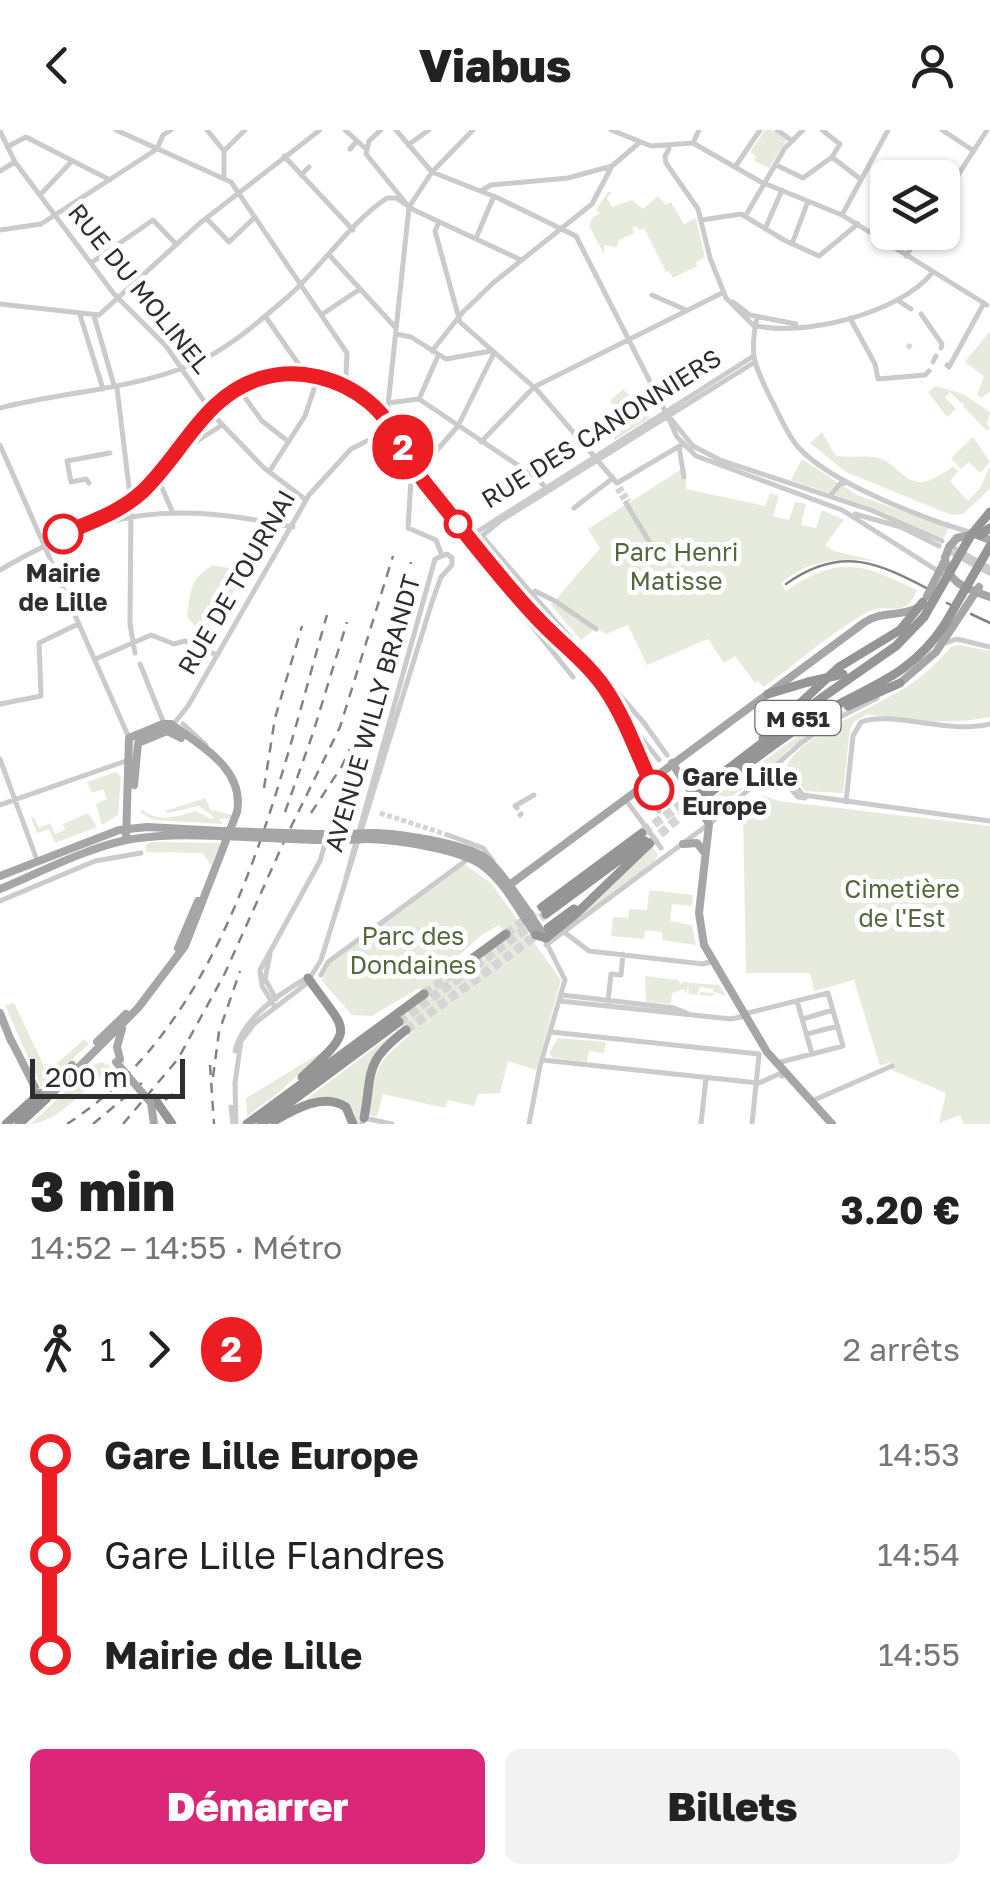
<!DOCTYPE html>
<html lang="fr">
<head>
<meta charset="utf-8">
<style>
  :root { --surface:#fff; --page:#f2f2f2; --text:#222; --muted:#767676; --accent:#db2777 }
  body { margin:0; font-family:"Golos Text",sans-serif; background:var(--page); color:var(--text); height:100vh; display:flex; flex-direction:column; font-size:38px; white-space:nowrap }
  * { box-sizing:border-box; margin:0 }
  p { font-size:32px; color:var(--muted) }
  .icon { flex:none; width:55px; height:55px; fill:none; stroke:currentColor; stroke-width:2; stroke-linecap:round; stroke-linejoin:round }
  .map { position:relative; height:994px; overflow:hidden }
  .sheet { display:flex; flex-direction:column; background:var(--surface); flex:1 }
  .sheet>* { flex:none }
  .badge { padding:0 20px; border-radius:32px; font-size:35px; line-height:65px }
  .fabs { position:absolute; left:870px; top:30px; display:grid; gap:20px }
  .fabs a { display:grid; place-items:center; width:90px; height:90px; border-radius:15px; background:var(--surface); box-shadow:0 2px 8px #0004; font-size:50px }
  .scale { position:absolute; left:30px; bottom:25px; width:155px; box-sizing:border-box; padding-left:10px; border:5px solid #2e2e2e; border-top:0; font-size:28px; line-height:35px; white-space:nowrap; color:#2e2e2e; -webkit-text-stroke:8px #fff; paint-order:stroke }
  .map>.badge { position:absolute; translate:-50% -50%; box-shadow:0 0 0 5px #fff }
  .legs { display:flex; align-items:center; gap:15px; height:110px; padding:0 30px; font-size:32px }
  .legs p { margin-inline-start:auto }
  .overview { display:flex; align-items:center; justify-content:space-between; height:170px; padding:0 30px }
  h1 { font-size:55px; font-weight:800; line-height:75px }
  .cta { display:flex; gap:20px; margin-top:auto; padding:20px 30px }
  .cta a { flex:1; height:115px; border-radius:15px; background:var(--accent); color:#fff; font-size:40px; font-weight:800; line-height:115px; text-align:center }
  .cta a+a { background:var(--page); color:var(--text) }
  ul { padding:0 30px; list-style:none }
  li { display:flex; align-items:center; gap:35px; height:100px; font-size:38px }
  li i { display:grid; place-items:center; width:15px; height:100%; margin:0 12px; background:currentColor }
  li i::after { content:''; width:25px; height:25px; margin:-12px; border:8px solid; border-radius:50%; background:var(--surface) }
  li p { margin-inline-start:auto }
  li:first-child i { background:linear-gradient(#0000 50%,currentColor 0) }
  li:last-child i { background:linear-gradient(currentColor 50%,#0000 0) }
  header { display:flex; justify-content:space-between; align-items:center; height:130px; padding:0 30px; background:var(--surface); font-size:45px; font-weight:800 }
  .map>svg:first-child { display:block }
  .green { fill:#e6ebdd; fill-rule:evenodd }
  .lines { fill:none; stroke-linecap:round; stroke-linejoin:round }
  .minor-tunnel { stroke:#d5d5d5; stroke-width:5; stroke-dasharray:5 2.5; stroke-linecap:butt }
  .highway-tunnel { stroke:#d5d5d5; stroke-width:9; stroke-dasharray:9 4.5; stroke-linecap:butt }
  .minor { stroke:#cbcbcb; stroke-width:5 }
  .major { stroke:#a6a6a6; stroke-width:8 }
  .highway { stroke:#959595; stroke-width:9 }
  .tram { stroke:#838383; stroke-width:2.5 }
  .rail { stroke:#838383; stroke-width:2.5; stroke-dasharray:10 8; stroke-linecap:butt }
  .minor-bridge { stroke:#cbcbcb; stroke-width:5 }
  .major-bridge { stroke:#a6a6a6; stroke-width:8 }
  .highway-bridge { stroke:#959595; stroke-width:9 }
  .line-1-casing { stroke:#fff; stroke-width:22 }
  .line-1 { stroke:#ed1d24; stroke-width:15 }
  .stop-1-dot { fill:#fff; stroke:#ed1d24; stroke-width:5 }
  .labels { text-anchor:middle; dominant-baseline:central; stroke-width:10; stroke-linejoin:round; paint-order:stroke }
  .shield { fill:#fff; stroke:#6d6d6d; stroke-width:2.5 }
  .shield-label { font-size:22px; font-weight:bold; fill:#2e2e2e }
  .street-label { font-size:25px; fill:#2e2e2e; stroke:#fff }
  .park-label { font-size:25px; fill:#56673e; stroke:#fff }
  .stop-label { font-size:25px; font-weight:bold; fill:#2e2e2e; stroke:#fff }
</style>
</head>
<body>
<header><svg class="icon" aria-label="back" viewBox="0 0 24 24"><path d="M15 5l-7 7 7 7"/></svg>Viabus<svg class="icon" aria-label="person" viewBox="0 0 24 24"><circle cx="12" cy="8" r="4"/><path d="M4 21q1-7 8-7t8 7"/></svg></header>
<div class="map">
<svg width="990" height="994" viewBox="0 0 990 994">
  <rect width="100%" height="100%" fill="#fff"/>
  <path class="green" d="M 765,0 L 772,0 L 787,10 L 769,38 L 754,31 L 756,26 L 750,22 Z
    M 608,62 L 612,62 L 607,68 L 612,77 L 632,70 L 643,79 L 658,66 L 666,75 L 671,72 L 684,94 L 696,88 L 705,127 L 696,132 L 697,136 L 673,148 L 669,141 L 666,142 L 644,98 L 639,100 L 636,96 L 632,98 L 634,103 L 619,110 L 617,117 L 604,115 L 604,125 L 589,95 L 593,87 L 600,83 L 596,80 Z
    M 990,201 L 990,262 L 981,268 L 977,265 L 984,246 L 965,232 Z
    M 936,256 L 963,264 L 990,282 L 987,294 L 990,298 L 987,301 L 963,276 L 964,272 L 961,273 L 950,262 L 945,267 L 956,279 L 947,287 L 928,262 Z
    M 623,259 L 650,288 L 615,310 L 601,293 L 617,279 L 610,271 Z
    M 822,302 L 835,325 C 849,329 858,325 874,327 C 894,329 902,353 923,352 C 933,351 945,341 953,337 L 958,341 L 950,351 L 968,371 L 980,358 L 990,336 L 990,359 L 963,384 L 951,385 L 846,342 L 810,313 Z
    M 973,307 L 990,332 L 980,343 L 969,332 L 961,339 L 951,328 Z
    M 802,329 L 857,365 L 949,398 L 943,409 L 876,379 L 791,350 Z
    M 680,340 L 686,349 L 686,359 L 765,376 L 770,363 L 779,366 L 773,386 L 789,390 L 795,372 L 806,374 L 801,395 L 816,398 L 822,380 L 844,390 L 825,415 L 834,421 L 876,431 C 840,428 810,429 781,453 L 786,461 C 840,424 862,434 917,460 C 904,492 888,470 866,483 C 830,503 797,533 764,557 L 758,551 L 755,553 L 735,526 L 724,533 L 708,509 L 647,535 L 628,495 L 606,504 L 596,498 L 581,510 L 551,475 L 600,418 L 588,399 Z
    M 213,435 L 234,439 L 243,445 L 214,496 L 206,497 L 202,503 L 187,487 C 190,463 190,448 213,435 Z
    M 960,515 L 990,521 L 990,587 C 949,595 909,591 867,584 L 854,592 L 850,599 L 843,663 L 805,661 L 787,636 C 798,606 883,574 911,554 C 926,544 939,530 951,517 Z
    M 851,576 L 788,620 L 750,658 L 743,658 L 713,682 L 707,673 L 803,602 Z
    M 116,642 L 121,647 L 118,685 L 102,695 L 96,674 L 107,669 L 103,659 L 92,663 L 87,652 Z
    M 763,665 L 779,671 L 990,696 L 990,994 L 964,994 L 960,985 L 939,993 L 946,963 L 892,940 L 890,932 L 880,936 L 854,850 L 814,861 L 810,843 L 746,843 L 743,680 Z
    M 205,668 L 211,680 L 232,685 L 231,688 L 219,689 L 223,694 L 154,690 L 140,683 L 142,679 C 158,694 177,686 196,681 L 211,689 L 214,687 L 199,676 L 168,683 L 165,681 Z
    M 88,683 L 97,697 L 55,713 L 49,699 L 37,703 L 31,688 L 34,687 L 39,698 L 50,693 L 55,704 L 65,700 L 63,694 Z
    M 151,712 L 220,713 L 211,736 L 203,723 L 146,722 L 146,715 Z
    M 651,715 L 658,725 L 652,735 L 553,808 Z
    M 464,734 L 491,753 L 561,850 L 536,940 L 508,931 L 500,963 L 478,964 L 474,976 L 448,970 L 445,978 L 383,964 L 377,987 L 368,985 C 377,942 371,936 409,906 L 404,899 L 371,933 L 361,994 L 357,994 L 354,982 L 346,973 L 295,978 L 402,897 L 396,888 L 425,866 L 419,858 L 372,886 L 352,885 L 322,851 L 331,831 ZM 499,795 L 507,806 L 456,844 L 449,834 L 483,804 Z
    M 649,760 L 693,765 L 692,776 L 672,774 L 670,791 L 692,795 L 696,815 L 662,810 L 662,802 L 645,800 L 644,809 L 611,806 L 613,787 L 628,788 L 629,779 L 647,780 Z
    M 645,846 L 678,850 L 681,855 L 682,852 L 719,855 L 726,866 L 714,862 L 713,866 L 700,865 L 700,862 L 713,863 L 713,859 L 700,857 L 697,865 L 689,864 L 688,855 L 686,865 L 684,859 L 672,863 L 671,874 L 646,872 Z
    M 14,873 L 45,938 L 52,938 L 84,909 L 89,914 L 41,957 L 5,875 Z
    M 558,908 L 606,912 L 604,923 L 589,921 L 587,932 L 553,928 L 549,923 Z
    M 325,920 L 277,964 L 247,986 L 246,968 Z
    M 101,932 L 111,936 C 93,953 55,994 31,994 L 93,935 Z"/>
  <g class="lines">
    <path class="minor-tunnel" d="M 907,215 L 913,218
      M 620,357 L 629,371
      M 617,359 L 626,373
      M 380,683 L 448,705"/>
    <path class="highway-tunnel" d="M 643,702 L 686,671
      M 650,713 L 691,677
      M 506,804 L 542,777
      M 424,864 L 454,842
      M 399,892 L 546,784
      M 406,900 L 541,802"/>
    <path class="minor" d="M 116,0 L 231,52 L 347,223 L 345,264
      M 207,0 L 224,21
      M 345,0 L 365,18
      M 381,0 L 369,11 L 366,24 L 409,77 L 384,313 C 408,317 414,332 423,352 L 570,518
      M 396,0 L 432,42 L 498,68 L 576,106 L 666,283 L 693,316 L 720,330 L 871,380 L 942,411
      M 611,0 L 651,16 L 693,13 L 761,52 L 842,85 L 987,175
      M 777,0 L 791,10
      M 942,0 L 974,21
      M 0,1 L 15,32 L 114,164 L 166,216 L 215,287 L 263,337 L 306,370
      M 693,13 L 699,0
      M 408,15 L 429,0
      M 7,17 L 26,7 L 110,50
      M 350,19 L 357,11
      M 669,19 L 665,26 L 666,33 L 698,79 L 710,128 L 726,168 L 753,195 C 802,208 900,183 932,143
      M 284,26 L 353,100
      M 832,27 L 859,48
      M 776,35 L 803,48 L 832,27 L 840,14 L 822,0
      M 735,37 L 760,0
      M 0,41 L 15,32
      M 301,45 L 309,37
      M 224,48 L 224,21 L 245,0
      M 481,61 L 491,55 L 568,48 L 612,36
      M 40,65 L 72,31
      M 942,70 L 987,0
      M 409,77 L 432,42 L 473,0
      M 746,85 L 785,18 L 803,0
      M 842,85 L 888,0
      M 207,89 L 229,112 L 255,87
      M 702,90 L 741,84 L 784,110 L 819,126 L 858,94
      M 439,92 L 435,101 L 460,192 L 537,260 L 617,353 L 683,314
      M 765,99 L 782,60
      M 0,100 L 41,94 L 157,19 L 163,5 L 171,0
      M 476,108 L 494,66
      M 792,114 L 808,71
      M 330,126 L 395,197
      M 906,126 L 921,102
      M 91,133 L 153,90 L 176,114
      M 652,165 L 686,180
      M 897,170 L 911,179
      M 733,172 L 750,185 L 796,194
      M 0,174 L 99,185 L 200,93 L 320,0
      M 921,184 L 942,214 L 941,218
      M 80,185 L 103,259
      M 321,185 L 360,159
      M 94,186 L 114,255
      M 265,186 L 309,249
      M 757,187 C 749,226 754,234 771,269 C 779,284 787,304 798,317 C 830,353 925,389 972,403
      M 850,188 L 875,234 L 878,249 L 925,245 L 929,241
      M 396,204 L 411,207 L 446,229 L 491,221
      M 432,221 L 462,183 L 493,153 L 592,74 L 612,36 L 639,13
      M 933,232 L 936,226
      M 947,235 L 949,237 L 984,173
      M 117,258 L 131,374 L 130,494 L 135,523
      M 241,262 L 262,291 L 289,312
      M 419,269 L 537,348 L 547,359
      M 419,269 L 438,226
      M 388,273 L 419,269
      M 0,278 C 62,262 128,260 188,236 C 223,223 255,195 283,171 C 320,140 348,94 387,68 L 396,68 L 414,80 L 521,130
      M 212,283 C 246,257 286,238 329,257 C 349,266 365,276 388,277
      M 666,283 L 677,307 L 696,326 L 842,380 L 949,448
      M 481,312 L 534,257 L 724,162
      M 0,315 L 130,610
      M 679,317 L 684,347
      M 166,331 L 222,295
      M 157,335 L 153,337 L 172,381
      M 269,342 L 305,286 L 316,253
      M 89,353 L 86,349 L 71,352 L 67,331 L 110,323
      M 830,366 L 840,354 L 845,353
      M 626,373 L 653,418
      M 574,378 L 613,348
      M 855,384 L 901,397 L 939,416
      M 472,405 L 752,227
      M 482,406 L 644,593
      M 477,410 L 500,391 L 755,232
      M 954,418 L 990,438
      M 441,423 L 436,410 L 408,398 L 411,350 L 458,296 L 494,223
      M 952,423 L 989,443
      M 0,440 C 108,377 172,372 293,397
      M 503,460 L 573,547
      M 535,461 L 555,471 L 596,499
      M 945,513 L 957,509 L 990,517
      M 98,528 L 151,505 L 174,514 L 185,511 L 217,525
      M 140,534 L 165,596
      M 0,574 L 41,566 L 39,513 L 78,494
      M 183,594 L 206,615
      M 172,596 L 188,576 L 309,365 L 351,319 L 367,311 L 384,309
      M 0,629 L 37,730
      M 778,634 L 803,665 L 990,691
      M 772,644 L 779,645 L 798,667 L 805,668
      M 625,669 L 640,689
      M 846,672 L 853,606 L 861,592 C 893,580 948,605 990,594
      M 0,675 L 126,631
      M 656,677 L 659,681
      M 517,678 L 515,676 L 534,665
      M 520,685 L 521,684
      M 448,705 L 483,718 L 493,731
      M 0,771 L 95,731 L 141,723
      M 564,802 L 589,821 L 703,834 L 713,831
      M 546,815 L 713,691 L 801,613 L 836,589 L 877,568
      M 270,824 L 265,849 L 276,869
      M 321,845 L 328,832 L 468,729
      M 562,865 L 674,878 L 687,883
      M 560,871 L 731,889 L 745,886
      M 608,871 L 611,844 L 621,845 L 623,824
      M 797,871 L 812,924
      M 275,877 L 262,856 L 260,840 L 320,731 L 327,707
      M 744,884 L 828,863 L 843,916 L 777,933
      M 803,889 L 833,880
      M 551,902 L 759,924
      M 807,904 L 838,896
      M 235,921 C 243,887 282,862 310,846
      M 542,930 L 759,953 L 779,944 L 782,946
      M 812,971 L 892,936
      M 231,977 L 233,994
      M 236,994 L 235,953 L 241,911 L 255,893 L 306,854 L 321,830 L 432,472 L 441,447 L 452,435 L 452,428 L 447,424 L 435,429 L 346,748
      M 362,994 L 364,988 L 392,994
      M 529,994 L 540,936 L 565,850 L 546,812
      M 701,994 L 706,948
      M 752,994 L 759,925"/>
    <path class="major" d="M 957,408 L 974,404 L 990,410
      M 945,428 C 947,454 968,459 990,467
      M 932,456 L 944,432
      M 900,553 L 936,522 L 979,457
      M 672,633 L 685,653
      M 134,655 L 138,613 L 167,601 L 181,608
      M 704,686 L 709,694 L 699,783 L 704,815 L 767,922 L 832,994
      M 370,703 C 395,702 464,714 484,727 C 503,741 531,787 546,808
      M 318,704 L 348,704
      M 368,709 C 397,710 461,719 483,736 C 505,752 520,783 536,805
      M 316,710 L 346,710
      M 683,714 L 697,713 L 704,722
      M 0,746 L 119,700 L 147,697 L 223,701
      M 508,756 L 865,492 C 882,481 900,487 917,478
      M 0,759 C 41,742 82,720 126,710 C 158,704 189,705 221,706
      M 178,818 L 198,771
      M 0,883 L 11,911
      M 10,908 L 40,967 L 46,969 L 66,950
      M 97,912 L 126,884
      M 120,929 L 117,917 L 122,899
      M 63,953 L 138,878 L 185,816 L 237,682 C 245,639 201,616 171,594 L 163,594 L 129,608 L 126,710
      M 38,965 L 72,935
      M 151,973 L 154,994"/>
    <path class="highway" d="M 980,405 L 990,398
      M 768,564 L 808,552
      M 848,576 L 900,553
      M 763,608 L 839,537 L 900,500 L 923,472
      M 686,671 L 820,569 L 896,516 L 924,487
      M 691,677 C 730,648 768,617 809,591 C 861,558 909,550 945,494
      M 542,777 L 642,703
      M 546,784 L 645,711
      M 548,798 L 574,779
      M 536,805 L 546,808 L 578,782 L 650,713
      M 454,842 L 506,804
      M 302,947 C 358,896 347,904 308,848
      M 154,968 L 172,994
      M 364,988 C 373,941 363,933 406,900
      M 274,991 C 295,979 324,962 346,977 L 353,994
      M 6,994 L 38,965
      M 19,994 L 46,969
      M 247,994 L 424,864
      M 261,994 L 399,892"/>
    <path class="tram" d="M 786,454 C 842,414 879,433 934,462
      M 947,473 L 951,475
      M 971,484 L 990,493"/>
    <path class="rail" d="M 264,658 L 275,588 L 302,496
      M 285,682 L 313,603 L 347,492
      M 311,683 L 342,636 L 360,598 L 411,432
      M 210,935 L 214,994
      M 213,947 L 219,902 L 240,841
      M 165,970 L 173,964
      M 67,994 C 231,888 276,661 327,485
      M 93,994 L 143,952
      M 123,994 L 178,929 L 225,843 L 287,705 L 340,597 L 393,426"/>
    <path class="minor-bridge" d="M 570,518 L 659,630
      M 644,593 L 667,625
      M 640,689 L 661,718"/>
    <path class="major-bridge" d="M 945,428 L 949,417 L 957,408
      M 927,466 L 932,456
      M 685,653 L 707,684
      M 223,701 L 318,704
      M 348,704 L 370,703
      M 221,706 L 316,710
      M 346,710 L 368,709
      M 116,932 L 151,973"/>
    <path class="highway-bridge" d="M 924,487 L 971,405 L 990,382
      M 945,494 L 990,416
      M 808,552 L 843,544"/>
  </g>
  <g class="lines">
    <defs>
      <path id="line-1" d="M 63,404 C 90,392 121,382 143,361 C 183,323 205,264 262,248 C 298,237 340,248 369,272 C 397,295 406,331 429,358 C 464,401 498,447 536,487 C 558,511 585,530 604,557 C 626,589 638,626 654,660"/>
    </defs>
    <use href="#line-1" class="line-1-casing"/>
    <use href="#line-1" class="line-1"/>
  </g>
  <g class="stop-1-dot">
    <circle cx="458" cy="394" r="12"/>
    <circle cx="63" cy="404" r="18"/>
    <circle cx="654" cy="660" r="18"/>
  </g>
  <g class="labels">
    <rect class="shield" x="755.5" y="571" width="85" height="34" rx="8"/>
    <g class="shield-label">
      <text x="798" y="588">M 651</text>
    </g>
    <g class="street-label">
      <text transform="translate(140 158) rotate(51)">RUE DU MOLINEL</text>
      <text transform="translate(601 298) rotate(-32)">RUE DES CANONNIERS</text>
      <text transform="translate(236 452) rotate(-60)">RUE DE TOURNAI</text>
      <text transform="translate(372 583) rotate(-74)">AVENUE WILLY BRANDT</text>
    </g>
    <g class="park-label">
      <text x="676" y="421">Parc Henri<tspan x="676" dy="29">Matisse</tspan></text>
      <text x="902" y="758">Cimetière<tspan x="902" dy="29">de l'Est</tspan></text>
      <text x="413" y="805">Parc des<tspan x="413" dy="29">Dondaines</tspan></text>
    </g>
    <g class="stop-label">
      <text x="63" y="442">Mairie<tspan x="63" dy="29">de Lille</tspan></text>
      <text x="682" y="646" text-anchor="start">Gare Lille<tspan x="682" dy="29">Europe</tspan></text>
    </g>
  </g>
</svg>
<div class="fabs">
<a><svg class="icon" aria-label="layers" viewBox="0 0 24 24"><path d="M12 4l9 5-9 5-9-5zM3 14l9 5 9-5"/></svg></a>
</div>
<div class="scale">200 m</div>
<b class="badge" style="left:403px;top:317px;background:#ed1d24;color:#fff">2</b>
</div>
<section class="sheet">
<div class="overview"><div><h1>3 min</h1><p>14:52 – 14:55 · Métro</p></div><b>3.20 €</b></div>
<div class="legs"><svg class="icon" aria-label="walk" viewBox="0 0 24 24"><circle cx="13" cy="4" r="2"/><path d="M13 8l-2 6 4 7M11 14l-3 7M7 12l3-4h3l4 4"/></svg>1<svg class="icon" aria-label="forward" viewBox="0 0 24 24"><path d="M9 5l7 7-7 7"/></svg><b class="badge" style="background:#ed1d24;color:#fff">2</b><p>2 arrêts</p></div>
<ul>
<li><i style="color:#ed1d24"></i><b>Gare Lille Europe</b><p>14:53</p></li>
<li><i style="color:#ed1d24"></i><span>Gare Lille Flandres</span><p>14:54</p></li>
<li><i style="color:#ed1d24"></i><b>Mairie de Lille</b><p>14:55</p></li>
</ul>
<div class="cta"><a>Démarrer</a><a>Billets</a></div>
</section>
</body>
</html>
